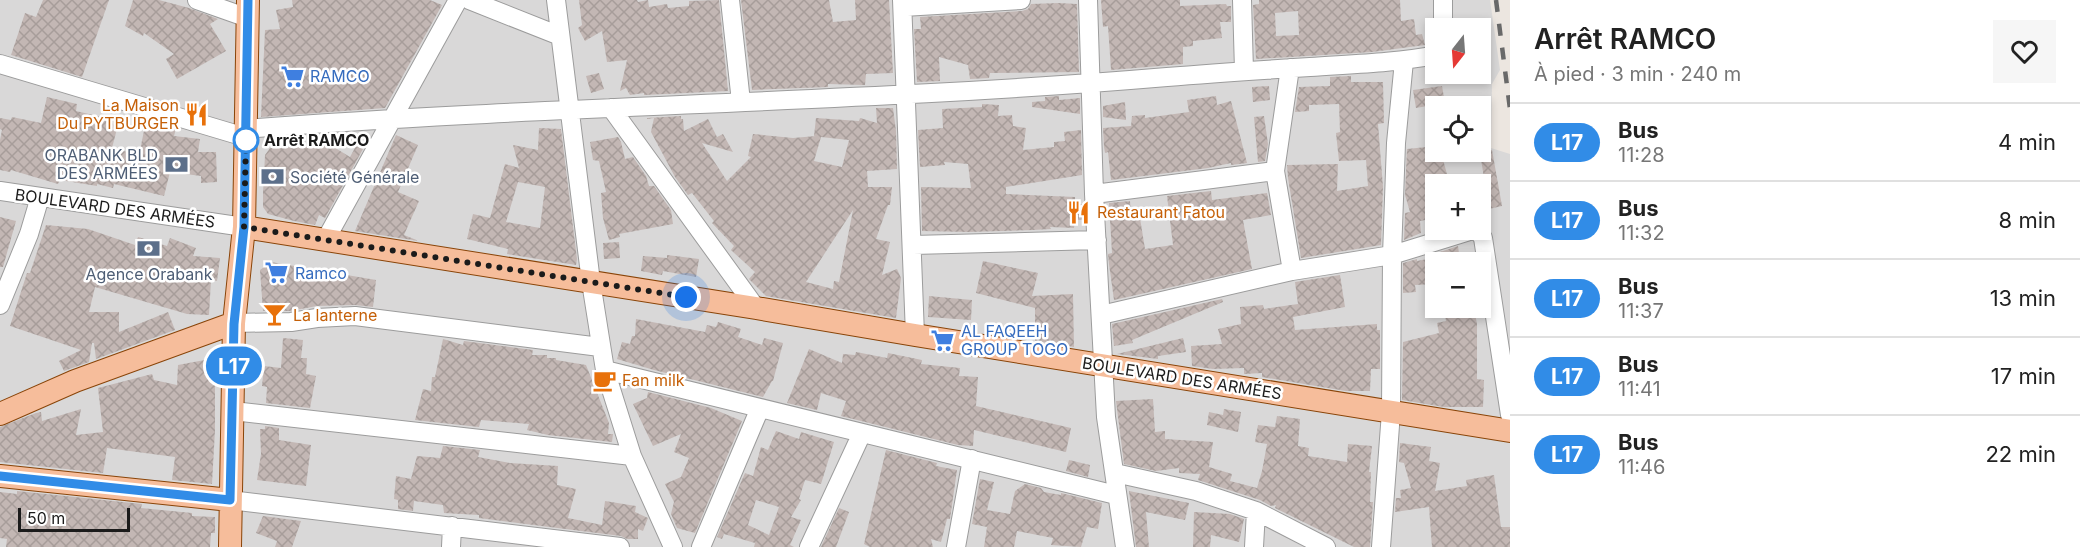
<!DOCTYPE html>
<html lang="fr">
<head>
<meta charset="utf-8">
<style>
  :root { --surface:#fff; --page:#f6f6f6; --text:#222; --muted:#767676; --line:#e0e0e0 }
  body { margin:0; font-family:Inter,sans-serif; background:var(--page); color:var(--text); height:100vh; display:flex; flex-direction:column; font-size:22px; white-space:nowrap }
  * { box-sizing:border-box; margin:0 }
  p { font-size:20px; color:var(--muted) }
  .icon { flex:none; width:33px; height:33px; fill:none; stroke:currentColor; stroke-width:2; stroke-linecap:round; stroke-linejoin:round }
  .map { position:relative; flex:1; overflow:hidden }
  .details { display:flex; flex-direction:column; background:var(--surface); width:570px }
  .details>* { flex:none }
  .badge { padding:0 12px; border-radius:20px; font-size:21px; line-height:39px }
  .needle { width:39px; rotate:197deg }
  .buttons { position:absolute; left:1425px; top:18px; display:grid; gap:12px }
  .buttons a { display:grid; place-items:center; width:66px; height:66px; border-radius:0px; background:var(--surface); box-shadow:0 3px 9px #0003; font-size:30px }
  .scale { position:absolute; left:18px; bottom:15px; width:112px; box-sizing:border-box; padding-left:6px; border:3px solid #1b1b1b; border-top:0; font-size:16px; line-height:21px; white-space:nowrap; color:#1b1b1b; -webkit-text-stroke:4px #fff; paint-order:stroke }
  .you { position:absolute; width:30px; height:30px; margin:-15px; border:4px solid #fff; border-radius:50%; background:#1a73e8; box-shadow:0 0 0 9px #1a73e833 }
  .map>.badge { position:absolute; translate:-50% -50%; box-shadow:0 0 0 3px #fff }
  .round { display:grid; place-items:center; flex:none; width:63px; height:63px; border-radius:0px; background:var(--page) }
  .overview { display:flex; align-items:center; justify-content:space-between; height:102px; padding:0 24px }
  h1 { font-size:28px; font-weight:600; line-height:45px }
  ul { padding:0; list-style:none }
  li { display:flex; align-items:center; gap:18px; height:78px; padding:0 24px; border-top:2px solid var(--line) }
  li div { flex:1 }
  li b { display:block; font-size:22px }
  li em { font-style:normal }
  li .badge { min-width:66px; font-weight:700; text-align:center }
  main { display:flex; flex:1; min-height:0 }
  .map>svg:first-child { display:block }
  .residential { fill:#d9d8d8; fill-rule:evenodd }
  .building { fill:url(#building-cross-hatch); fill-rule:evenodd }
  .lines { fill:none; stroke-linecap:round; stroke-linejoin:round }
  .minor-casing { stroke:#9c9c9c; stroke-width:20 }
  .major-casing { stroke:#894408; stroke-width:24 }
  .minor { stroke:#fff; stroke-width:18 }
  .major { stroke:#f6bd9b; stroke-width:22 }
  .rail { stroke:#696969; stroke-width:4.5; stroke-dasharray:12 12; stroke-linecap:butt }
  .line-casing { stroke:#fff; stroke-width:14 }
  .line { stroke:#318ce7; stroke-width:9 }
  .walk { stroke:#1b1b1b; stroke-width:6; stroke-dasharray:0 10.8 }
  .stop-dot { fill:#fff; stroke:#318ce7; stroke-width:3 }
  .labels { text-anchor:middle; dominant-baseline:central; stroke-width:5; stroke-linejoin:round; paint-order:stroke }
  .shop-label { font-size:16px; fill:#366cbe; stroke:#fff; text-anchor:start }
  .food-label { font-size:16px; fill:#c56008; stroke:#fff; text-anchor:start }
  .stop-label { font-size:16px; font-weight:bold; fill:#1b1b1b; stroke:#fff; text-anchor:start }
  .service-label { font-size:16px; fill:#4e5e75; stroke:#fff; text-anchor:end }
  .street-label { font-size:16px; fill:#1b1b1b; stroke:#fff }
</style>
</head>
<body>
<main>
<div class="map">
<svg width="1510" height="547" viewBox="0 0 1510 547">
  <defs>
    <pattern id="building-cross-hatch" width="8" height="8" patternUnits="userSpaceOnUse" patternTransform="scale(1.5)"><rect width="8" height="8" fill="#c3b7b4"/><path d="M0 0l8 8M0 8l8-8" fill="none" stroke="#a79d9a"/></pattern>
  </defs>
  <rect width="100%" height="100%" fill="#ece6e0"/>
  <path class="residential" d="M 0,0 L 1490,0 L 1500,70 L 1492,84 L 1491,148 L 1510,154 L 1510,547 L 0,547 ZM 1436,28 L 1480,28 L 1480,74 L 1436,74 ZM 1436,106 L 1480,106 L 1480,152 L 1436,152 ZM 1436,184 L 1480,184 L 1480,230 L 1436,230 ZM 1436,262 L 1480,262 L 1480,308 L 1436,308 Z"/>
  <path class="building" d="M 43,0 L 109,0 L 82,77 L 11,55 L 25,13 L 36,17 Z
    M 133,0 L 159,0 L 189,8 L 218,19 L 210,24 L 226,51 L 177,79 L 166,59 L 174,54 L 144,33 L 143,36 L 125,26 Z
    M 292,0 L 430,0 L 442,5 L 385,108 L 261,117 L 265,30 L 280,29 L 276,10 L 293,7 Z
    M 579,0 L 637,0 L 638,2 L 648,0 L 649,7 L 667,4 L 668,8 L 689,6 L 689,1 L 719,0 L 728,91 L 644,95 L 644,93 L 630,95 L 626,88 L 620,91 L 627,60 L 607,62 L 602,31 L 585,41 L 578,28 L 582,25 Z
    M 741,0 L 829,0 L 833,22 L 856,20 L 855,0 L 889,0 L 893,73 L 866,74 L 865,85 L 828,84 L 828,87 L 752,90 Z
    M 1101,0 L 1180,0 L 1180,6 L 1226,4 L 1227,6 L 1231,6 L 1231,22 L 1220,22 L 1222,38 L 1193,41 L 1193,46 L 1183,47 L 1183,64 L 1111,70 L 1108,26 L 1103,27 Z
    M 1259,0 L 1400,0 L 1401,21 L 1414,19 L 1416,35 L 1422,34 L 1425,45 L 1372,52 L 1256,59 L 1253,5 L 1259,4 ZM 1298,11 L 1299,35 L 1276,36 L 1275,13 Z
    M 1059,3 L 1077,4 L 1079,72 L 990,73 L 989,78 L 970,79 L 968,65 L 939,57 L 940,81 L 917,82 L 914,29 L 921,29 L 920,17 L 1022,11 L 1028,9 L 1031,4 Z
    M 599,73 L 604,89 L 591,93 L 586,76 Z
    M 1351,76 L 1351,82 L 1383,82 L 1384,123 L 1378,124 L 1383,187 L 1381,245 L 1301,258 L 1288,178 L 1287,165 L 1338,164 L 1337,191 L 1368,186 L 1366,160 L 1339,161 L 1336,133 L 1340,132 L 1339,104 L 1309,105 L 1309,111 L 1295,112 L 1299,87 L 1330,86 L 1330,77 Z
    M 1269,86 L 1270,100 L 1253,102 L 1252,87 Z
    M 1442,86 L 1445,103 L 1416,108 L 1413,90 Z
    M 1059,96 L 1059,100 L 1080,98 L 1080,114 L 1032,107 L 1032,102 L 1045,101 L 1045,97 Z
    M 1216,96 L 1217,105 L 1231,101 L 1247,163 L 1231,165 L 1231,163 L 1208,168 L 1111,180 L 1108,152 L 1105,153 L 1104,147 L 1103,128 L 1131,126 L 1132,116 L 1145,115 L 1145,118 L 1189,112 L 1187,100 Z
    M 47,97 L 77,104 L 76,111 L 119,121 L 112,148 L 139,155 L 146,121 L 176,128 L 174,136 L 200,139 L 198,152 L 216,152 L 217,182 L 201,183 L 201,176 L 170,172 L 164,196 L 114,184 L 113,188 L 97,184 L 97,186 L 60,180 L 58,184 L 11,170 L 10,172 L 0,170 L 0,140 L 2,130 L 0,129 L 0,118 L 11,120 L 12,117 L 41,123 Z
    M 1125,102 L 1126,120 L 1103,117 L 1103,106 Z
    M 982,104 L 999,105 L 998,116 L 1012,115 L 1013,126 L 1026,128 L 1023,150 L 1054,147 L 1054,142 L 1065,141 L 1064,132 L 1081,130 L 1082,175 L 1006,187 L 1006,194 L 1075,197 L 1075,204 L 1083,204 L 1084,220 L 1075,220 L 1074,228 L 1050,227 L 1051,229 L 1033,230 L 969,232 L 922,231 L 921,187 L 971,188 L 968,164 L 944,162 L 945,165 L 920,167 L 918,130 L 943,128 L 942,109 L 982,107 Z
    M 876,108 L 893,108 L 896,131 L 897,169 L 867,171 L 868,187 L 892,187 L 890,205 L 888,205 L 876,239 L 890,242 L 882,275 L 897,269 L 901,278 L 896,318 L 766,296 L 749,279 L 755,272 L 731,250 L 734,246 L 712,223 L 714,221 L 692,193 L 688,195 L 675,177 L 651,132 L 654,118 L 647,119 L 647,118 L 681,116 L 681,119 L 683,119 L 684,131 L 708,119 L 717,137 L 723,134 L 733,152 L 702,143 L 727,181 L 751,157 L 748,156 L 753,134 L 793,138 L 816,136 L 814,136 L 816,118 L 859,121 L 860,118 L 877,123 ZM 821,137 L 849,140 L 842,167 L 814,161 ZM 853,210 L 839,282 L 834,281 L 833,289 L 806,282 Z
    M 1264,116 L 1268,144 L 1265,161 L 1258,162 L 1254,117 Z
    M 539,128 L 561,129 L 577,259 L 576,265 L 507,254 L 508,249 L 467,239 L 473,214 L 490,218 L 505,164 L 519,168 L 513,145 L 538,150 ZM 518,182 L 545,187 L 540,228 L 506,222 Z
    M 396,135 L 418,145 L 398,192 L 419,201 L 404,235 L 419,241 L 355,231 Z
    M 618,137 L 621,142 L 625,159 L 633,157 L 646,176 L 649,186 L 654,186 L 671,210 L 673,224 L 619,234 L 620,237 L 609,240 L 603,218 L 601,193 L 606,192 L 599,161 L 593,160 L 590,142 Z
    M 332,146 L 350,157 L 356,146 L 363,149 L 325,218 L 319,215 L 315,225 L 294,221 L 268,214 L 263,207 L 263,193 L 265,155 L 270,148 Z
    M 1436,146 L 1436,152 L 1441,152 L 1448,178 L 1444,179 L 1446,184 L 1436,184 L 1436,218 L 1420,221 L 1421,233 L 1404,240 L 1405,213 L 1410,212 L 1405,195 L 1407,147 L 1407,149 Z
    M 1492,150 L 1502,206 L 1489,209 L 1480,153 Z
    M 1211,191 L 1212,200 L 1267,193 L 1271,215 L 1243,220 L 1252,269 L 1114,300 L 1109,264 L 1108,254 L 1112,253 L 1109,203 L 1130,201 L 1131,213 L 1139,212 L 1145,249 L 1173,245 L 1167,196 Z
    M 0,217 L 16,221 L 3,267 L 0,267 Z
    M 46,225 L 88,229 L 135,245 L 138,237 L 167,246 L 170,238 L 196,248 L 193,256 L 220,258 L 217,281 L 211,280 L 209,315 L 187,314 L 95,287 L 89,312 L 119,312 L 119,332 L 168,312 L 175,330 L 96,359 L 94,343 L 92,343 L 89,362 L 64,371 L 59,361 L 81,350 L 10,326 L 27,273 L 30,273 Z
    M 619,242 L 620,258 L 604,259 L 603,243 Z
    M 1458,246 L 1460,261 L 1440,262 L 1440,252 Z
    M 667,255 L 699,259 L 696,277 L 663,271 L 662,275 L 641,271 L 643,256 L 667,258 Z
    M 1433,258 L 1436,284 L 1415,285 L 1416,292 L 1403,293 L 1403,263 L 1417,259 L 1417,261 Z
    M 983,261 L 1038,273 L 1032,296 L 1073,294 L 1074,347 L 1035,341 L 1035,308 L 976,293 Z
    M 271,262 L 376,280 L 373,307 L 355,305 L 317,306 L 290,311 L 263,311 L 260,270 Z
    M 1340,275 L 1345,307 L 1293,317 L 1295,330 L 1377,324 L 1377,330 L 1380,330 L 1380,369 L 1371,369 L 1370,391 L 1346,391 L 1262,377 L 1262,373 L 1244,374 L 1244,368 L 1213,369 L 1192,366 L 1191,346 L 1222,344 L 1218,329 L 1241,324 L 1240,307 L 1263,305 L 1264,309 L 1298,304 L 1295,282 Z
    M 929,296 L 972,300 L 971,320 L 928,317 Z
    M 1222,299 L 1223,302 L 1132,340 L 1133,343 L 1114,346 L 1112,324 Z
    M 1444,308 L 1474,308 L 1477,324 L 1477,379 L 1484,380 L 1483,407 L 1444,407 L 1402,400 L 1403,342 L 1439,333 L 1437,323 L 1446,321 Z
    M 636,319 L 705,332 L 707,325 L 716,327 L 718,322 L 741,329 L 738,337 L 762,345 L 764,338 L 783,343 L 773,381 L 772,381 L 763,397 L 654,370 L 617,359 L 622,342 L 630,344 L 632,336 L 635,336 Z
    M 283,338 L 303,340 L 301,358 L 307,358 L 306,374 L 316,376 L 310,408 L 266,403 L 267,387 L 262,386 L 264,366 L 281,368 Z
    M 1183,338 L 1186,352 L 1158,356 L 1158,359 L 1117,354 Z
    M 443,339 L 463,345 L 464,341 L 533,350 L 532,355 L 547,355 L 547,358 L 556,358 L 556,360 L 586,365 L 609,423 L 608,434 L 613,434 L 612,442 L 548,435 L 527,430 L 529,424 L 481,420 L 479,427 L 415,420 L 423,389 L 431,391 L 432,377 L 435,377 Z
    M 809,349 L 842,363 L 843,354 L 855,355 L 856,352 L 887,358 L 888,353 L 922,360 L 921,364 L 960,368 L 959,376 L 978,377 L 976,406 L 1071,428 L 1066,452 L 974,430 L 973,446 L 958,445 L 841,416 L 846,401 L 821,393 L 817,410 L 787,403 Z
    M 215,358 L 215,430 L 212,484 L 172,480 L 175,457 L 107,448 L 103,473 L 0,462 L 0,427 L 36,413 L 41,412 L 42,421 L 81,409 L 76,435 L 103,432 L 98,388 L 152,374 L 154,380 L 177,385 L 178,365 Z
    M 648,392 L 711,408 L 742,421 L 695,533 L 677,528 L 671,514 L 674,502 L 665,484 L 681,477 L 689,458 L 674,452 L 681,434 L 653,446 L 633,404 L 647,398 Z
    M 1153,399 L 1155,432 L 1165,431 L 1165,439 L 1213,442 L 1209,467 L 1232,474 L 1230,481 L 1257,488 L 1262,471 L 1267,444 L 1255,442 L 1258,425 L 1275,427 L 1277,416 L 1300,419 L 1298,446 L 1309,448 L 1308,456 L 1347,462 L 1348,444 L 1372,446 L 1369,472 L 1371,472 L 1370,502 L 1373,502 L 1370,547 L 1354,547 L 1275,508 L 1276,505 L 1271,506 L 1260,500 L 1198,480 L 1200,474 L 1179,473 L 1179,468 L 1156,471 L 1124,464 L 1116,401 Z
    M 1224,409 L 1241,412 L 1238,432 L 1207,425 L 1209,412 L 1223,415 Z
    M 265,426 L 279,428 L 279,440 L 311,445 L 306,486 L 257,480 L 261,454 L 260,429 L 265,429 Z
    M 776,431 L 799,439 L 801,432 L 834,442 L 821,484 L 805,480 L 799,499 L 801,500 L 791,517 L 801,520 L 790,545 L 794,547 L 754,547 L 755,543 L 724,534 L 722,539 L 717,537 L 745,473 L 753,476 L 761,447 L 768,450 ZM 756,500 L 779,507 L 769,535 L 748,525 Z
    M 1400,443 L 1431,447 L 1429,461 L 1440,463 L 1435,491 L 1467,486 L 1466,480 L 1494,475 L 1501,527 L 1510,527 L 1510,547 L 1432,547 L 1429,507 L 1395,512 L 1396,498 L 1401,498 L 1400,490 L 1411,488 L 1404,463 L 1399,462 Z
    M 443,446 L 480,450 L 478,457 L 510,463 L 558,466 L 557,485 L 576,489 L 568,518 L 602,525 L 605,501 L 636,506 L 635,512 L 648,518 L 643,531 L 638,529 L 638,539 L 627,539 L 621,536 L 479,518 L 479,515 L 444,513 L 443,505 L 414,501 L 413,511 L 398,509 L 398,500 L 394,499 L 396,476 L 411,479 L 417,456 L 440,458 Z
    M 886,450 L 937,463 L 936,466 L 957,470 L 950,519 L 947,519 L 941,542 L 931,539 L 933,547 L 870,547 L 864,544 Z
    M 1069,460 L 1090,465 L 1088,477 L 1066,471 Z
    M 980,479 L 994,482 L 987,510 L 1010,514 L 1015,491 L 1025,484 L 1041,488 L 1044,492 L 1061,495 L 1061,493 L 1102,503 L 1098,529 L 1087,527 L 1081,547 L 1051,545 L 1053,538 L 1017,531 L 1014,547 L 984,547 L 987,527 L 972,524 Z
    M 17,491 L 142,504 L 141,508 L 192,513 L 192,516 L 215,517 L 215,533 L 211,533 L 210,547 L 6,547 L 7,539 L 0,538 L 0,492 L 17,494 Z
    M 1129,491 L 1189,503 L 1185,520 L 1146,512 L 1149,547 L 1136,547 Z
    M 839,508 L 849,512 L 836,547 L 821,547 Z
    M 1194,512 L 1230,514 L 1244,519 L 1239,542 L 1211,535 L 1210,547 L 1193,547 Z
    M 263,516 L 301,521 L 292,547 L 275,547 L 277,541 L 256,533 Z"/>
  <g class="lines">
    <defs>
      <path id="minor" d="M 197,0 L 248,18
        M 469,0 L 560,36
        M 556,0 L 591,282 L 605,370 L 632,456 L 673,547
        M 730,0 L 741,102
        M 902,0 L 915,335
        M 1088,0 L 1094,194 L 1106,417 L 1125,547
        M 1242,0 L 1244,71
        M 903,7 L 1021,0
        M 1443,28 L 1443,0
        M 0,64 L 245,137
        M 1290,68 L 1275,171 L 1292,271
        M 611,108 L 756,308
        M 245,129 C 552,105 860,103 1167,77 C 1215,73 1262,70 1310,67 C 1352,64 1394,63 1436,55
        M 0,191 L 244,227
        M 1094,194 L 1275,171
        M 326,239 L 458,0
        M 913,245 L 1097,240
        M 0,305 L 29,234 L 40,197
        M 1101,315 L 1292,271 L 1392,255 L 1473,230 L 1478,231 L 1483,238 L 1510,415
        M 234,323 L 291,322 L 317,318 L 355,316 L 600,347
        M 605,370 L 1116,495
        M 233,411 L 632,456
        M 1115,473 L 1196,491 L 1256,511 L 1326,547
        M 230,500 L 620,547
        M 451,547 L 452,526
        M 701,547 L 760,408
        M 809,547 L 862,433
        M 956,547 L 972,459
        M 1254,547 L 1256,511
        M 1381,547 L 1391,412 L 1392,255 L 1396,143 L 1404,61"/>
      <path id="major" d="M 244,227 L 756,308 L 915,335 L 1510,431
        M 0,414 L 75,381 L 234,323
        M 0,476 L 230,500
        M 230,547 L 234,323 L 244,227 L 248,0"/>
    </defs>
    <use href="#minor" class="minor-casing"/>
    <use href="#major" class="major-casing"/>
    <use href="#minor" class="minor"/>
    <use href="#major" class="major"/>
    <path class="rail" d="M 1496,0 L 1510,109"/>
  </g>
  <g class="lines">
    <defs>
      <path id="line" d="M 0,476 L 230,500 L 234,324 L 244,227 L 248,0"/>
    </defs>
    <use href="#line" class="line-casing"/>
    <use href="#line" class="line"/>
    <path class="walk" d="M 246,140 L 244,227 L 686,297"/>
  </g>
  <defs>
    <symbol id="supermarket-bare" viewBox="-9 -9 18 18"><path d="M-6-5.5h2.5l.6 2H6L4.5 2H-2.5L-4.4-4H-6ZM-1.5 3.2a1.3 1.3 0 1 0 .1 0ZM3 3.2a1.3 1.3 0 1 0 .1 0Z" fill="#3f7fe0" stroke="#fff" stroke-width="2.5" paint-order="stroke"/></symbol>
    <symbol id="restaurant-bare" viewBox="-9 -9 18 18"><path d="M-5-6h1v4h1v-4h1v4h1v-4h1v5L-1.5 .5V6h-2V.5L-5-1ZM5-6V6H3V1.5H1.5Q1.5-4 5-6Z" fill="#e8710a" stroke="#fff" stroke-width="2.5" paint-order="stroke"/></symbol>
    <symbol id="bank-bare" viewBox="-9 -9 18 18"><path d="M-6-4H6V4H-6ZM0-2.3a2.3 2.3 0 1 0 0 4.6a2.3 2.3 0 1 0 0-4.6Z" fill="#5c6f8a" stroke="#fff" stroke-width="2.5" paint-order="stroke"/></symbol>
    <symbol id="bar-bare" viewBox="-9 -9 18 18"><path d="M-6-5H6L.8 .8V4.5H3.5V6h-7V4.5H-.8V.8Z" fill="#e8710a" stroke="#fff" stroke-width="2.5" paint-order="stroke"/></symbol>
    <symbol id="cafe-bare" viewBox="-9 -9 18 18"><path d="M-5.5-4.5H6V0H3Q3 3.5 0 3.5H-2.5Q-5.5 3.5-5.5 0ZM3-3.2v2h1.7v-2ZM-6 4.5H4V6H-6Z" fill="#e8710a" stroke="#fff" stroke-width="2.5" paint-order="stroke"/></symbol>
  </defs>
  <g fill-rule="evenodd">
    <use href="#supermarket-bare" x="276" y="60" width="33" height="33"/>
    <use href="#restaurant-bare" x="180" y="98" width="33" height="33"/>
    <use href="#bank-bare" x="160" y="148" width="33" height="33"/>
    <use href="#bank-bare" x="256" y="160" width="33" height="33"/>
    <use href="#restaurant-bare" x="1062" y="196" width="33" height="33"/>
    <use href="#bank-bare" x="132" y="232" width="33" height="33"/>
    <use href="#supermarket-bare" x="260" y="256" width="33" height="33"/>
    <use href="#bar-bare" x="258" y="298" width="33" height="33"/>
    <use href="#supermarket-bare" x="926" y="324" width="33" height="33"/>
    <use href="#cafe-bare" x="588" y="364" width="33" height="33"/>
  </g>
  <circle class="stop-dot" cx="246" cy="140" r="12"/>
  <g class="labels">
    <g class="shop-label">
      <text x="310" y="76">RAMCO</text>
      <text x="295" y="273">Ramco</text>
      <text x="961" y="331">AL FAQEEH<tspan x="961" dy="18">GROUP TOGO</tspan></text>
    </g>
    <g class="food-label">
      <text x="179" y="105" text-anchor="end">La Maison<tspan x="179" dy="18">Du PYTBURGER</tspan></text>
      <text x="1097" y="212">Restaurant Fatou</text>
      <text x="293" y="315">La lanterne</text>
      <text x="622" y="380">Fan milk</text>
    </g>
    <g class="stop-label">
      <text x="264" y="140">Arrêt RAMCO</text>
    </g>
    <g class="service-label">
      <text x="158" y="155">ORABANK BLD<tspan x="158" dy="18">DES ARMÉES</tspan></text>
      <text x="290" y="177" text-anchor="start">Société Générale</text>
      <text x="149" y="274" text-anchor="middle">Agence Orabank</text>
    </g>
    <g class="street-label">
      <text transform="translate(115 208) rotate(8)">BOULEVARD DES ARMÉES</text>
      <text transform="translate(1182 378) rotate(9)">BOULEVARD DES ARMÉES</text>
    </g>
  </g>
</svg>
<div class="buttons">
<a><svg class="needle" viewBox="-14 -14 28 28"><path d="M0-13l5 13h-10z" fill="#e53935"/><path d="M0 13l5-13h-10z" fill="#767676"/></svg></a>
<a><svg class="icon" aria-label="locate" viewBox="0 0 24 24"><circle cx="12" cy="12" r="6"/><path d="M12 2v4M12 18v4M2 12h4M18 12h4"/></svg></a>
<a>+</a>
<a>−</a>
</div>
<div class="scale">50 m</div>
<div class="you" style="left:686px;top:297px"></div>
<b class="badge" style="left:234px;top:366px;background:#318ce7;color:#fff">L17</b>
</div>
<section class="details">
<div class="overview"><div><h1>Arrêt RAMCO</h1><p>À pied · 3 min · 240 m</p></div><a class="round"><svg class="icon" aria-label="heart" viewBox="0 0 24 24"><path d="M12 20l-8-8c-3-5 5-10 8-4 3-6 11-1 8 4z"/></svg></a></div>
<ul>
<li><span class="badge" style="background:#318ce7;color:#fff">L17</span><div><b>Bus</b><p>11:28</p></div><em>4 min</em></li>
<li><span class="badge" style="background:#318ce7;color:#fff">L17</span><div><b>Bus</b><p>11:32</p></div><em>8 min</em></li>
<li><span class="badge" style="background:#318ce7;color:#fff">L17</span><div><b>Bus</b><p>11:37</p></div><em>13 min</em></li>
<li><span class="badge" style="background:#318ce7;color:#fff">L17</span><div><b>Bus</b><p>11:41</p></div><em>17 min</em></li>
<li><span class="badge" style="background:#318ce7;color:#fff">L17</span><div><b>Bus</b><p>11:46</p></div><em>22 min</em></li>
</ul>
</section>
</main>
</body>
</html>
